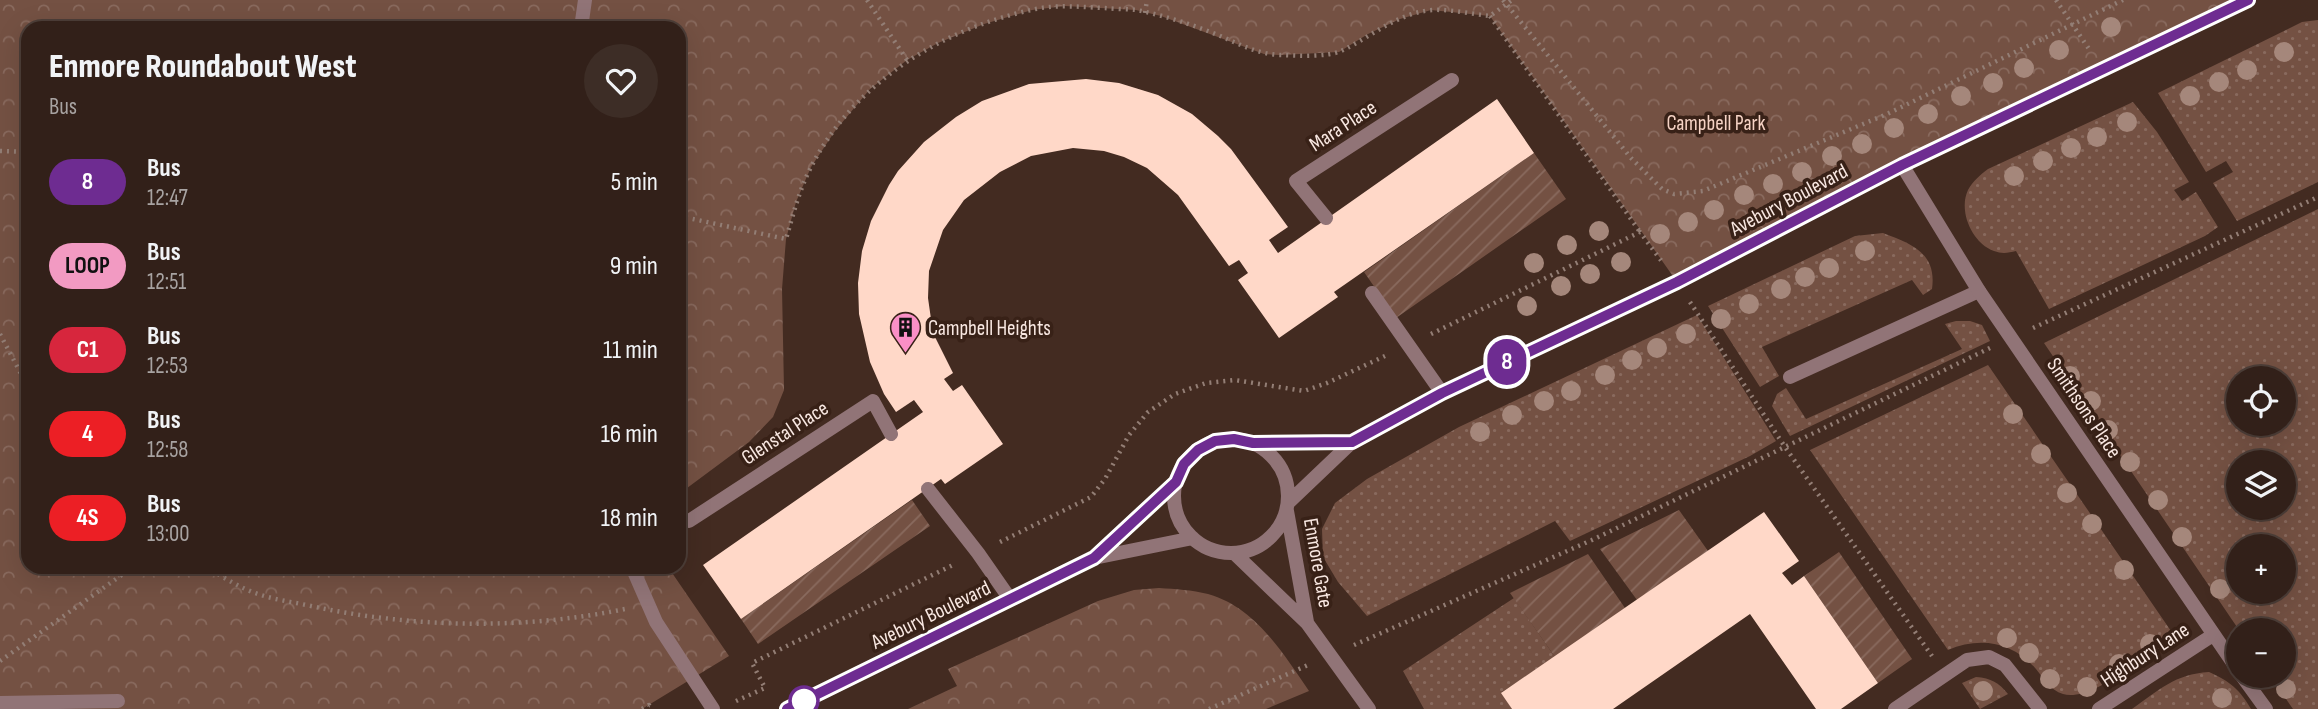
<!DOCTYPE html>
<html lang="en">
<head>
<meta charset="utf-8">
<style>
  :root { --surface:#322019; --page:#3d2d26; --text:#f1f3f6; --muted:#a8a3a2; --line:#4d3e38 }
  body { margin:0; font-family:"Sofia Sans Condensed",sans-serif; background:var(--page); color:var(--text); height:100vh; display:flex; flex-direction:column; font-size:26px; white-space:nowrap }
  * { box-sizing:border-box; margin:0 }
  p { font-size:23px; color:var(--muted) }
  .icon { flex:none; width:38px; height:38px; fill:none; stroke:currentColor; stroke-width:2; stroke-linecap:round; stroke-linejoin:round }
  .map { position:relative; flex:1; overflow:hidden }
  .details { position:absolute; left:21px; top:21px; width:665px; height:553px; display:flex; flex-direction:column; background:var(--surface); border-radius:21px; box-shadow:0 7px 28px #0002,0 0 0 2px var(--line) }
  .details>* { flex:none }
  .badge { padding:0 14px; border-radius:23px; font-size:24px; line-height:46px }
  .buttons { position:absolute; left:2226px; top:366px; display:grid; gap:14px }
  .buttons a { display:grid; place-items:center; width:70px; height:70px; border-radius:50%; background:var(--surface); box-shadow:0 7px 28px #0002,0 0 0 2px var(--line); font-size:35px }
  .map>.badge { position:absolute; translate:-50% -50%; box-shadow:0 0 0 4px #fff }
  .round { display:grid; place-items:center; flex:none; width:74px; height:74px; border-radius:37px; background:var(--page) }
  .head { display:flex; align-items:center; justify-content:space-between; height:119px; padding:0 28px }
  h1 { font-size:33px; font-weight:800; line-height:52px }
  ul { padding:0; list-style:none }
  li { display:flex; align-items:center; gap:21px; height:84px; padding:0 28px }
  li div { flex:1 }
  li b { display:block; font-size:26px }
  li em { font-style:normal }
  li .badge { min-width:77px; font-weight:700; text-align:center }
  .map>svg:first-child { display:block }
  .grass { fill:url(#grass-dots); fill-rule:evenodd }
  .park { fill:url(#park-crowns) }
  .garden { fill:url(#garden-furrows) }
  .building { fill:#ffd8c8 }
  .lines { fill:none; stroke-linecap:round; stroke-linejoin:round }
  .path { stroke:#937e75; stroke-width:4.5; stroke-dasharray:2 5; stroke-linecap:butt }
  .service { stroke:#917477; stroke-width:14 }
  .minor { stroke:#917477; stroke-width:14 }
  .tree { fill:#a5877b }
  .line-casing { stroke:#fff; stroke-width:16 }
  .line { stroke:#6e2c91; stroke-width:10 }
  .stop-dot { fill:#fff; stroke:#6e2c91; stroke-width:3.5 }
  .labels { text-anchor:middle; dominant-baseline:central; stroke-width:7; stroke-linejoin:round; paint-order:stroke }
  .park-label { font-size:21px; fill:#f6d3c5; stroke:#382117 }
  .street-label { font-size:21px; fill:#f9e8e2; stroke:#382117 }
  .poi-label { font-size:21px; fill:#f9e8e2; stroke:#382117; text-anchor:start }
</style>
</head>
<body>
<div class="map">
<svg width="2318" height="709" viewBox="0 0 2318 709">
  <defs>
    <pattern id="grass-dots" width="8" height="8" patternUnits="userSpaceOnUse" patternTransform="scale(1.75)"><rect width="8" height="8" fill="#745143"/><path d="M2 2h.1M6 6h.1" fill="none" stroke="#896a5e" stroke-width="1.8" stroke-linecap="round"/></pattern>
    <pattern id="park-crowns" width="20" height="18" patternUnits="userSpaceOnUse" patternTransform="scale(1.75)"><rect width="20" height="18" fill="#745143"/><path d="M2 6a3 3 0 1 1 6 0M12 15a3 3 0 1 1 6 0" fill="none" stroke="#896a5e"/></pattern>
    <pattern id="garden-furrows" width="10" height="10" patternUnits="userSpaceOnUse" patternTransform="scale(1.75)"><rect width="10" height="10" fill="#745143"/><path d="M-1 1l2-2M0 10L10 0M9 11l2-2" fill="none" stroke="#896a5e"/></pattern>
  </defs>
  <rect width="100%" height="100%" fill="#432b21"/>
  <path class="grass" d="M 2318,20 L 2318,182 L 2237,221 L 2213,183 L 2233,172 L 2226,161 L 2206,172 L 2158,93 L 2302,22 Z
    M 2133,102 L 2157,132 L 2189,182 L 2174,190 L 2182,201 L 2196,192 L 2218,227 L 2205,236 L 2049,309 L 2016,251 C 2008,253 2002,254 1994,251 C 1972,243 1958,211 1968,190 C 1973,181 1980,175 1988,169 Z
    M 2318,209 L 2318,709 L 2293,709 L 2270,676 L 2284,676 L 2284,630 L 2239,630 L 2044,343 ZM 2238,378 L 2284,378 L 2284,424 L 2238,424 ZM 2238,462 L 2284,462 L 2284,508 L 2238,508 ZM 2238,546 L 2284,546 L 2284,592 L 2238,592 Z
    M 1883,233 C 1912,244 1937,253 1932,289 L 1923,295 L 1912,280 L 1762,347 L 1779,376 L 1760,387 L 1708,306 L 1855,236 Z
    M 1697,315 L 1776,441 L 1750,456 L 1570,541 L 1555,521 L 1367,616 L 1338,582 L 1323,557 L 1322,529 L 1335,503 L 1367,479 L 1459,427 Z
    M 1956,321 L 1970,321 L 1982,325 L 1990,341 L 1790,436 L 1772,406 L 1777,394 L 1786,388 L 1806,419 L 1962,349 L 1945,324 Z
    M 1988,365 L 2171,631 C 2152,652 2092,703 2063,694 C 2050,690 2044,679 2036,669 C 2013,642 1980,636 1948,650 L 1810,450 Z
    M 1514,598 L 1555,657 L 1502,692 L 1512,709 L 1424,709 L 1403,671 Z
    M 2209,672 C 2230,681 2240,690 2251,709 L 2132,709 C 2159,690 2175,674 2209,672 Z
    M 1976,677 C 1991,678 1999,683 2008,694 L 1980,709 L 1962,683 Z"/>
  <path class="park" d="M 0,0 L 2248,0 L 1677,282 L 1490,16 L 1431,10 L 1400,19 L 1368,34 L 1339,52 L 1280,55 L 1264,54 L 1161,16 L 1136,10 L 1065,6 L 1032,10 L 984,24 L 938,43 L 907,60 L 870,89 L 835,131 L 811,167 L 796,202 L 786,239 L 782,289 L 784,390 L 773,417 L 749,442 L 679,494 L 679,28 L 28,28 L 28,567 L 668,567 L 729,656 L 642,709 L 0,709 Z
    M 1159,588 C 1175,589 1192,590 1208,594 C 1255,607 1283,653 1309,691 L 1266,709 L 908,709 L 957,686 L 948,669 L 1098,601 L 1134,590 Z"/>
  <path class="garden" d="M 1534,153 L 1566,199 L 1396,318 L 1364,272 Z
    M 912,500 L 930,526 L 758,644 L 741,619 Z
    M 1679,510 L 1708,551 L 1637,600 L 1600,549 Z
    M 1839,552 L 1912,659 L 1878,683 L 1804,576 Z
    M 1588,554 L 1625,608 L 1555,657 L 1510,593 Z"/>
  <path class="building" d="M 1086,79 L 1119,83 L 1158,95 L 1192,114 L 1218,136 L 1231,149 L 1288,227 L 1269,240 L 1278,253 L 1497,99 L 1534,153 L 1334,292 L 1338,297 L 1279,338 L 1238,280 L 1248,273 L 1239,260 L 1229,266 L 1178,195 L 1147,168 L 1124,157 L 1104,151 L 1073,148 L 1031,156 L 1000,172 L 964,200 L 943,230 L 929,271 L 928,298 L 933,333 L 953,373 L 944,379 L 953,391 L 962,385 L 1003,444 L 945,484 L 941,479 L 741,619 L 703,565 L 923,412 L 914,400 L 896,412 L 884,394 L 870,362 L 859,314 L 858,283 L 862,251 L 871,221 L 889,185 L 898,171 L 924,142 L 956,117 L 982,101 L 1029,84 Z
    M 1764,512 L 1799,561 L 1782,573 L 1792,585 L 1804,576 L 1878,683 L 1841,709 L 1816,709 L 1750,614 L 1613,709 L 1512,709 L 1501,693 Z"/>
  <g class="lines">
    <path class="path" d="M 867,0 L 907,60
      M 1503,0 L 1631,158 L 1662,189 L 1674,194 L 1703,191 L 1887,114 L 2123,0
      M 2056,0 L 2089,49
      M 1145,13 L 1147,0
      M 1490,16 L 1640,232
      M 0,151 L 28,152
      M 679,216 L 786,239 C 793,215 799,191 810,169 C 853,83 940,30 1031,10 C 1055,4 1080,7 1105,8 C 1115,9 1127,9 1137,10 C 1165,16 1191,24 1218,35 C 1239,44 1259,55 1283,55 C 1298,56 1328,57 1341,51 C 1371,37 1397,13 1432,10 C 1451,9 1471,14 1490,16 L 1512,0
      M 1690,302 L 1785,447 L 1932,656
      M 2033,328 L 2318,197
      M 0,334 L 28,387
      M 1431,334 L 1640,232 L 1663,263
      M 1000,542 L 1091,497 L 1105,479 L 1129,435 L 1148,412 L 1175,394 L 1206,383 L 1235,380 L 1304,391 L 1327,383 L 1385,356
      M 206,567 C 223,577 240,588 258,594 C 275,600 293,602 311,606 C 413,628 523,630 625,609
      M 1354,645 L 1592,540 L 1990,348
      M 0,661 L 133,567
      M 736,701 L 765,688 L 752,663 L 955,564
      M 642,709 L 649,705 L 651,709
      M 1209,709 L 1308,665"/>
    <path class="service" d="M 581,28 L 585,0
      M 1326,218 L 1296,181 L 1452,80
      M 1372,293 L 1442,393
      M 1790,377 L 1979,291
      M 928,489 L 978,553 L 1010,599
      M 689,521 L 873,401 L 891,434
      M 632,567 L 656,622 L 713,709
      M 0,703 L 118,701"/>
    <path class="minor" d="M 1902,165 L 1979,291 L 2238,670
      M1174 496a57 57 0 1 1 114 0a57 57 0 1 1-114 0Z
      M 1255,443 L 1352,442
      M 1289,502 L 1352,442 L 1442,393 L 1677,282 L 1902,165 L 2248,0
      M 1287,511 L 1307,622
      M 1234,553 L 1307,623 L 1369,709
      M 1095,557 L 1176,482
      M 2242,676 L 2266,709
      M 787,709 L 1094,558 L 1193,538
      M 1895,709 L 1967,660 L 1989,657 L 2005,665 L 2040,709
      M 2099,709 L 2213,635"/>
  </g>
  <g class="tree">
    <circle cx="2111" cy="27" r="10"/>
    <circle cx="2059" cy="50" r="10"/>
    <circle cx="2284" cy="52" r="10"/>
    <circle cx="2024" cy="68" r="10"/>
    <circle cx="2247" cy="70" r="10"/>
    <circle cx="2219" cy="82" r="10"/>
    <circle cx="1993" cy="83" r="10"/>
    <circle cx="1961" cy="96" r="10"/>
    <circle cx="2190" cy="96" r="10"/>
    <circle cx="1928" cy="114" r="10"/>
    <circle cx="2127" cy="122" r="10"/>
    <circle cx="1894" cy="128" r="10"/>
    <circle cx="2097" cy="137" r="10"/>
    <circle cx="1862" cy="144" r="10"/>
    <circle cx="2071" cy="148" r="10"/>
    <circle cx="1832" cy="156" r="10"/>
    <circle cx="2043" cy="161" r="10"/>
    <circle cx="1802" cy="172" r="10"/>
    <circle cx="2014" cy="176" r="10"/>
    <circle cx="1773" cy="184" r="10"/>
    <circle cx="1744" cy="195" r="10"/>
    <circle cx="1714" cy="210" r="10"/>
    <circle cx="1688" cy="222" r="10"/>
    <circle cx="1599" cy="231" r="10"/>
    <circle cx="1660" cy="234" r="10"/>
    <circle cx="1567" cy="245" r="10"/>
    <circle cx="1865" cy="251" r="10"/>
    <circle cx="1621" cy="262" r="10"/>
    <circle cx="1534" cy="263" r="10"/>
    <circle cx="1829" cy="268" r="10"/>
    <circle cx="1590" cy="274" r="10"/>
    <circle cx="1805" cy="277" r="10"/>
    <circle cx="1561" cy="286" r="10"/>
    <circle cx="1781" cy="289" r="10"/>
    <circle cx="1749" cy="304" r="10"/>
    <circle cx="1527" cy="306" r="10"/>
    <circle cx="1721" cy="319" r="10"/>
    <circle cx="1686" cy="334" r="10"/>
    <circle cx="1657" cy="348" r="10"/>
    <circle cx="1632" cy="360" r="10"/>
    <circle cx="1605" cy="375" r="10"/>
    <circle cx="2070" cy="376" r="10"/>
    <circle cx="1571" cy="391" r="10"/>
    <circle cx="1544" cy="401" r="10"/>
    <circle cx="2091" cy="401" r="10"/>
    <circle cx="2013" cy="414" r="10"/>
    <circle cx="1512" cy="415" r="10"/>
    <circle cx="2108" cy="430" r="10"/>
    <circle cx="1480" cy="432" r="10"/>
    <circle cx="2041" cy="454" r="10"/>
    <circle cx="2130" cy="462" r="10"/>
    <circle cx="2067" cy="493" r="10"/>
    <circle cx="2158" cy="500" r="10"/>
    <circle cx="2092" cy="524" r="10"/>
    <circle cx="2182" cy="537" r="10"/>
    <circle cx="2124" cy="570" r="10"/>
    <circle cx="2220" cy="589" r="10"/>
    <circle cx="2007" cy="638" r="10"/>
    <circle cx="2150" cy="644" r="10"/>
    <circle cx="2029" cy="653" r="10"/>
    <circle cx="2119" cy="664" r="10"/>
    <circle cx="2050" cy="679" r="10"/>
    <circle cx="2087" cy="687" r="10"/>
    <circle cx="2286" cy="689" r="10"/>
    <circle cx="1983" cy="691" r="10"/>
    <circle cx="2222" cy="698" r="10"/>
  </g>
  <g class="lines">
    <defs>
      <path id="line" d="M 787,709 L 1094,558 L 1176,482 L 1184,464 L 1198,450 L 1215,441 L 1234,439 L 1253,443 L 1352,442 L 1442,393 L 1677,282 L 1902,165 L 2248,0"/>
    </defs>
    <use href="#line" class="line-casing"/>
    <use href="#line" class="line"/>
  </g>
  <defs>
    <symbol id="building-pin" viewBox="-11 -11 22 30"><path d="M0 17L-7.5 6A9.5 9.5 0 1 1 7.5 6Z" fill="#fa8fc6" stroke="#382117"/><path d="M-4-6H4V6H1V3H-1V6H-4ZM-2.5-4.3h1.7v1.8h-1.7ZM.8-4.3h1.7v1.8H.8ZM-2.5-1h1.7V.8h-1.7ZM.8-1h1.7V.8H.8Z" fill="#111"/></symbol>
  </defs>
  <g fill-rule="evenodd">
    <use href="#building-pin" x="888" y="310" width="35" height="47"/>
  </g>
  <circle class="stop-dot" cx="804" cy="701" r="14"/>
  <g class="labels">
    <g class="park-label">
      <text x="1716" y="123">Campbell Park</text>
    </g>
    <g class="street-label">
      <text transform="translate(1343 126) rotate(-33)">Mara Place</text>
      <text transform="translate(1789 200) rotate(-28)">Avebury Boulevard</text>
      <text transform="translate(2084 408) rotate(56)">Smithsons Place</text>
      <text transform="translate(785 433) rotate(-33)">Glenstal Place</text>
      <text transform="translate(1318 563) rotate(80)">Enmore Gate</text>
      <text transform="translate(931 615) rotate(-26)">Avebury Boulevard</text>
      <text transform="translate(2145 655) rotate(-33)">Highbury Lane</text>
    </g>
    <g class="poi-label">
      <text x="928" y="328">Campbell Heights</text>
    </g>
  </g>
</svg>
<div class="buttons">
<a><svg class="icon" aria-label="locate" viewBox="0 0 24 24"><circle cx="12" cy="12" r="6"/><path d="M12 2v4M12 18v4M2 12h4M18 12h4"/></svg></a>
<a><svg class="icon" aria-label="layers" viewBox="0 0 24 24"><path d="M12 4l9 5-9 5-9-5zM3 14l9 5 9-5"/></svg></a>
<a>+</a>
<a>−</a>
</div>
<b class="badge" style="left:1507px;top:362px;background:#6e2c91;color:#fff">8</b>
<section class="details">
<div class="head"><div><h1>Enmore Roundabout West</h1><p>Bus</p></div><a class="round"><svg class="icon" aria-label="heart" viewBox="0 0 24 24"><path d="M12 20l-8-8c-3-5 5-10 8-4 3-6 11-1 8 4z"/></svg></a></div>
<ul>
<li><span class="badge" style="background:#6e2c91;color:#fff">8</span><div><b>Bus</b><p>12:47</p></div><em>5 min</em></li>
<li><span class="badge" style="background:#f29ac2;color:#111">LOOP</span><div><b>Bus</b><p>12:51</p></div><em>9 min</em></li>
<li><span class="badge" style="background:#d7263d;color:#fff">C1</span><div><b>Bus</b><p>12:53</p></div><em>11 min</em></li>
<li><span class="badge" style="background:#ec1f25;color:#fff">4</span><div><b>Bus</b><p>12:58</p></div><em>16 min</em></li>
<li><span class="badge" style="background:#ec1f25;color:#fff">4S</span><div><b>Bus</b><p>13:00</p></div><em>18 min</em></li>
</ul>
</section>
</div>
</body>
</html>
